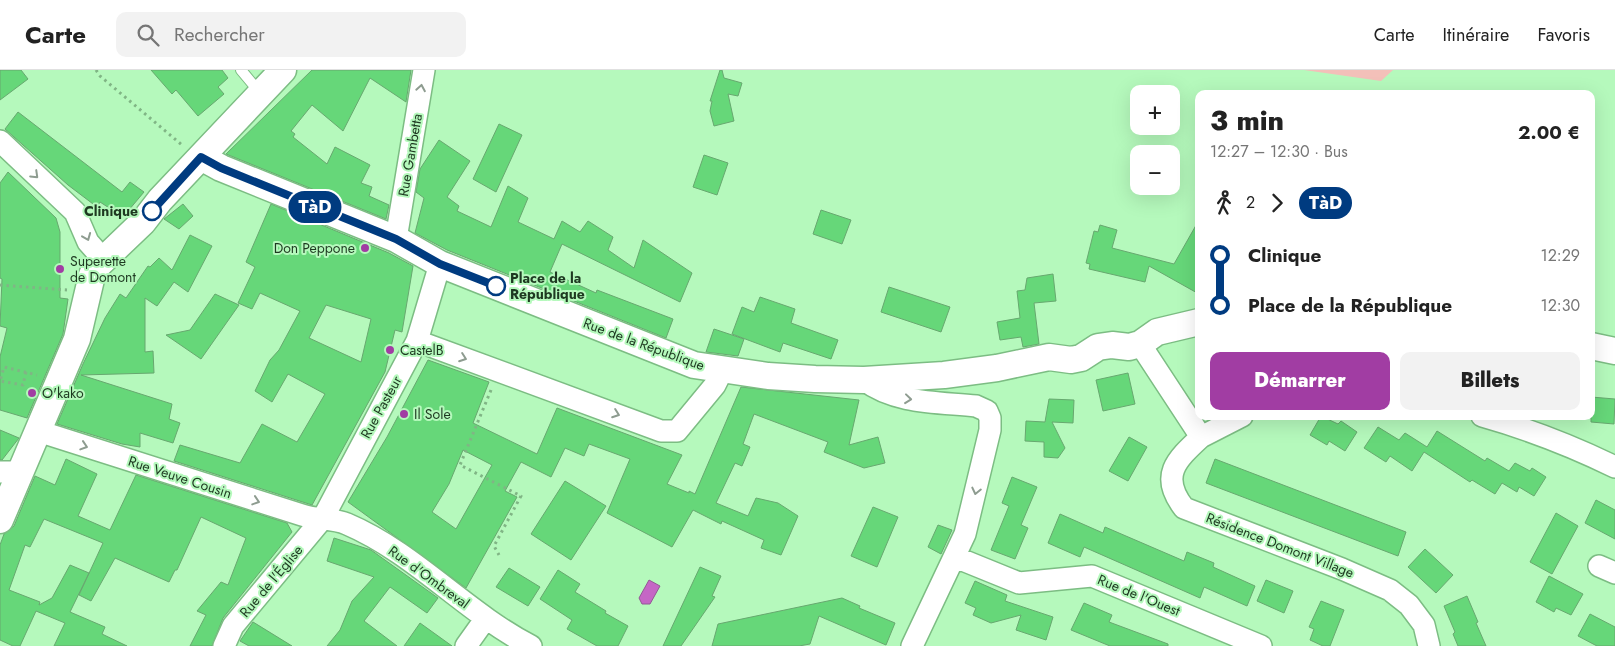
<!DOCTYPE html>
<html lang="fr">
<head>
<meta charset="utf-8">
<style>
  :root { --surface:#fff; --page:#f2f2f2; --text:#222; --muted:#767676; --line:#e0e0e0; --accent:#a13da3 }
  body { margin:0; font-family:Jost,sans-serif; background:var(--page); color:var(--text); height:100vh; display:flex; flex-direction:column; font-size:19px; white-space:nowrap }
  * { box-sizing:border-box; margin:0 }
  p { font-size:16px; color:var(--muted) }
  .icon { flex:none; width:28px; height:28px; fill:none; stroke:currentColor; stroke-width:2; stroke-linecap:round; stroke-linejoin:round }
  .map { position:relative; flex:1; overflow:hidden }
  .panel { position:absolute; left:1195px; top:20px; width:400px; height:330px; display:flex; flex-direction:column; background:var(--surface); border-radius:10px; box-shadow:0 5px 20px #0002 }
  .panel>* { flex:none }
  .badge { padding:0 10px; border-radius:16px; font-size:18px; line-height:32px }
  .fabs { position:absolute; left:1130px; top:15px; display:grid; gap:10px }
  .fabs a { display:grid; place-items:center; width:50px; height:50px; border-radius:10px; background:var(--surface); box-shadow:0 5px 20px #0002; font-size:25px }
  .map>.badge { position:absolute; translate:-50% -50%; box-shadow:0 0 0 2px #fff }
  .legs { display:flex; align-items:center; gap:8px; height:55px; padding:0 15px; font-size:16px }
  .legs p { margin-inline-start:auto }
  .headline { display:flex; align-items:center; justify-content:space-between; height:85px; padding:0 15px }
  h1 { font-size:28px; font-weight:800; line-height:38px }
  .cta { display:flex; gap:10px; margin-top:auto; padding:10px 15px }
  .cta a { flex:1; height:58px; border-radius:10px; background:var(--accent); color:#fff; font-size:20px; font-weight:800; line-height:58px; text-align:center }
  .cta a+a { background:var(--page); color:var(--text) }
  ul { padding:0 15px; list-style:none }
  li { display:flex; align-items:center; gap:18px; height:50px; font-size:19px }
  li i { display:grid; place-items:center; width:8px; height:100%; margin:0 6px; background:currentColor }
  li i::after { content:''; width:12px; height:12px; margin:-6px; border:4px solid; border-radius:50%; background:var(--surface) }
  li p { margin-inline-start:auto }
  li:first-child i { background:linear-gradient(#0000 50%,currentColor 0) }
  li:last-child i { background:linear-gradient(currentColor 50%,#0000 0) }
  header { display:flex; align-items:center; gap:30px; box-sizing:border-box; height:70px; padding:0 25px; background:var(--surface); border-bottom:1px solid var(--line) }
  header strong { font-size:24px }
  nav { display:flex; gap:28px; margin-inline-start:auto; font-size:18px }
  .search { width:350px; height:45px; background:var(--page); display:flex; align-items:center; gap:12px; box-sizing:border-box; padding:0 18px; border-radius:10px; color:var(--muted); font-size:19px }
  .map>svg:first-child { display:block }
  .green { fill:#f3c0b9 }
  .water { fill:#c566c5; stroke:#935894 }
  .building { fill:#66d779; stroke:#67a86f; fill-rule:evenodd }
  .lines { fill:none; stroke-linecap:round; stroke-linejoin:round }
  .service-casing { stroke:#7cbd83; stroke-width:12 }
  .minor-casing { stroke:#7cbd83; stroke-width:24 }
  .tertiary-casing { stroke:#7cbd83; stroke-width:29 }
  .path { stroke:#80b585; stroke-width:3; stroke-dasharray:2.5 4; stroke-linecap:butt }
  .service { stroke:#fff; stroke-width:10 }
  .minor { stroke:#fff; stroke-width:21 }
  .tertiary { stroke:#fff; stroke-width:26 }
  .oneway { stroke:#8e9c90 }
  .line-1-casing { stroke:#fff; stroke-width:11 }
  .line-1 { stroke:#003b80; stroke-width:8 }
  .stop-1-dot { fill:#fff; stroke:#003b80; stroke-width:2.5 }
  .poi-dot { fill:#a13da3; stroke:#b5f9bc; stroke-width:2 }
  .labels { text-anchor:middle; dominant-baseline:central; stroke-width:4; stroke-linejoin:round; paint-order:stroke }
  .street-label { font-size:14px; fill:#1e3921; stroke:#b5f9bc }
  .stop-label { font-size:14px; font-weight:bold; fill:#1e3921; stroke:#b5f9bc; text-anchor:end }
  .poi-label { font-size:14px; fill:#1e3921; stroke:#b5f9bc; text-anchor:start }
</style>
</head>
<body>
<header>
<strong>Carte</strong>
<div class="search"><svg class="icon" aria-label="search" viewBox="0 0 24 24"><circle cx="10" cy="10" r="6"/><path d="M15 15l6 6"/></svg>Rechercher</div>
<nav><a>Carte</a><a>Itinéraire</a><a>Favoris</a></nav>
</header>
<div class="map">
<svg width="1615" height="576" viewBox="0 0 1615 576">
  <rect width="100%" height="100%" fill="#b5f9bc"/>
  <path class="green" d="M 1304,0 L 1393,0 L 1381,11 Z"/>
  <path class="water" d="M 649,510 L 660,516 L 650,534 L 642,534 L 639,528 Z"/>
  <path class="building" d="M 0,0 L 21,0 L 28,9 L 0,30 Z
    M 151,0 L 222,0 L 228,8 L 218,17 L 224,24 L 198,46 L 176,20 L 172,24 Z
    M 312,0 L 411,0 L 406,32 L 370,8 L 343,61 L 312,35 L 291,61 L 295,64 L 293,67 L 327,94 L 335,77 L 370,95 L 361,113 L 372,117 L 369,126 L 389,135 L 386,149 L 226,84 Z
    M 720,0 L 722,0 L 724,8 L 742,13 L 738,26 L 728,24 L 734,51 L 714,56 L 710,41 L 712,31 L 710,31 Z
    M 18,42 L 122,122 L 130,112 L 144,122 L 123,147 L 100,132 L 97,137 L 68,115 L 5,59 Z
    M 499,54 L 522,65 L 496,122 L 473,109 Z
    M 439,70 L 470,91 L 447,127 L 459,136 L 457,141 L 491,157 L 508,116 L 528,128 L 518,152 L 554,169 L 562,151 L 580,162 L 588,151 L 613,167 L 608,180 L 634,198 L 643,170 L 692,203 L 680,232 L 562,174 L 550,202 L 596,223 L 597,220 L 673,249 L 666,268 L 447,180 L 415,163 L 424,128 L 416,122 L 420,99 Z
    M 704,85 L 728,93 L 717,125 L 693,117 Z
    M 8,102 L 56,148 L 60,162 L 60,228 L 68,229 L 63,264 L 27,348 L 0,340 L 0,287 L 7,258 L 0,256 L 2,209 L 0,208 L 0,113 Z
    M 183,134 L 193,146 L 179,159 L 164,149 Z
    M 271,134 L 389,183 L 413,196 L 402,262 L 395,260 L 385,302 L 312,435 L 174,391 L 180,375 L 240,393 L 262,354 L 297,372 L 325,324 L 288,304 L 272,332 L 255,321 L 270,290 L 279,280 L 300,241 L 260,223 L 252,239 L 238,233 L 255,197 L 246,192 ZM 326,235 L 371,249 L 361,292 L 309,268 Z
    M 821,140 L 851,150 L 842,174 L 813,164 Z
    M 1199,150 L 1199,224 L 1149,196 L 1145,212 L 1089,199 L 1090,194 L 1086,193 L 1094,161 L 1098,162 L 1100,155 L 1117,160 L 1112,178 L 1174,194 Z
    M 190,165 L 212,176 L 188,222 L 174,212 L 157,236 L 145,228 L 145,282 L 153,281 L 154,303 L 81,305 L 172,334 L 169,349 L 180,353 L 173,373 L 140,363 L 140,377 L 122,374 L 57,354 L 83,294 L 105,248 L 120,224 L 126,228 L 148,196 L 150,197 L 159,188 L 172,200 Z
    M 1053,204 L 1056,231 L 1034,233 L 1039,274 L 1023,277 L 1021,267 L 1000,270 L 997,252 L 1020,248 L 1017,221 L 1025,220 L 1027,208 Z
    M 889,217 L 950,237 L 941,262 L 881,242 Z
    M 215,224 L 239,235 L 201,289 L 166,265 L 190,260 Z
    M 760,227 L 795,239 L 791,253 L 838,270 L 831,289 L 783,273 L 780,282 L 732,264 L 742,237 L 754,242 Z
    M 714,259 L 744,269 L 738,286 L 706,282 Z
    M 428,290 L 489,312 L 473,353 L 537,384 L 557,338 L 682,385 L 667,414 L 689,423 L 689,421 L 695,424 L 741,317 L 859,330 L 849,375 L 878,367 L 885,393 L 864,398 L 824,382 L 828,372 L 754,344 L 743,374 L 750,377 L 742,396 L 735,393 L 716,433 L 748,446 L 756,428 L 778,433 L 798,446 L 781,485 L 761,478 L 764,470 L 722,451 L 721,454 L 693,440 L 672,477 L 607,443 L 630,389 L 589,374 L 584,386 L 565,378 L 551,407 L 521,392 L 505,421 L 517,427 L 466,518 L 348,432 L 387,367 ZM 463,380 L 492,395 L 456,459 L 432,442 L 449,414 Z
    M 1128,303 L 1135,334 L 1103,341 L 1096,310 Z
    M 1591,327 L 1615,329 L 1614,354 L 1591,352 Z
    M 1049,329 L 1074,330 L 1073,353 L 1052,352 L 1065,378 L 1058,388 L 1044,387 L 1044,372 L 1025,371 L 1026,351 L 1045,352 Z
    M 1321,346 L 1338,354 L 1341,351 L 1357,362 L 1345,381 L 1329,371 L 1327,375 L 1310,365 Z
    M 1378,357 L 1399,370 L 1405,363 L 1427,377 L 1437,361 L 1485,391 L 1487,388 L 1509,401 L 1515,393 L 1530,401 L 1532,398 L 1546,407 L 1534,426 L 1519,417 L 1517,422 L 1502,413 L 1495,424 L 1472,410 L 1470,412 L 1424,382 L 1412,401 L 1390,386 L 1386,392 L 1364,378 Z
    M 0,360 L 19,368 L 2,390 L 0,390 Z
    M 1129,367 L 1147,377 L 1128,411 L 1109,401 Z
    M 66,389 L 97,404 L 78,446 L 110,460 L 136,405 L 287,453 L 292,462 L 223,548 L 212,576 L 190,576 L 206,545 L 197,541 L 221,512 L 228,515 L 246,468 L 201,447 L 177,500 L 175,500 L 169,512 L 115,488 L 91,531 L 79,525 L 103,473 L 44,449 L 30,477 L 25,475 L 9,520 L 40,532 L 39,535 L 52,528 L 70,495 L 89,503 L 70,542 L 105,557 L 102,564 L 127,576 L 54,576 L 65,553 L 36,541 L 20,576 L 13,576 L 0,570 L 0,475 L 4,464 L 14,456 L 35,406 L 55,415 Z
    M 1215,389 L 1406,462 L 1398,486 L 1206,413 Z
    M 1012,407 L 1037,417 L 1021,455 L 1028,458 L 1015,489 L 991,480 L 1009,436 L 1002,433 Z
    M 565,411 L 606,436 L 571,490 L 531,464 Z
    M 1596,430 L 1615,440 L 1615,469 L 1585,453 Z
    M 873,437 L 898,447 L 877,497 L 851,486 Z
    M 1556,443 L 1578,456 L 1552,504 L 1530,492 Z
    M 1060,444 L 1103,463 L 1105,457 L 1184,491 L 1187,482 L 1214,493 L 1213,497 L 1255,516 L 1247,536 L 1204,517 L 1200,528 L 1084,477 L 1080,487 L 1048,473 Z
    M 938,455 L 952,460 L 941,484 L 928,477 Z
    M 334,468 L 371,480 L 438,528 L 427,543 L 390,517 L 364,551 L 397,576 L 327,576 L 340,560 L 352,531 L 374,507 L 327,491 Z
    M 1425,479 L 1453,505 L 1436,523 L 1408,497 Z
    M 700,497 L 721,506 L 712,526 L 715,527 L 681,576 L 663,576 Z
    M 509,498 L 540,517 L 528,536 L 496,517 Z
    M 558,500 L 580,514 L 575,522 L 606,541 L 605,543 L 628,556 L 618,576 L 597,576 L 567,559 L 572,550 L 540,529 Z
    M 1549,506 L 1583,524 L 1571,545 L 1556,538 L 1554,542 L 1536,532 Z
    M 1266,510 L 1293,521 L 1284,543 L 1257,531 Z
    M 975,511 L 1007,525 L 1005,531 L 1053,547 L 1046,570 L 1016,560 L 1021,545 L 991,553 L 973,545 L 976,538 L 965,533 Z
    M 1467,526 L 1478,552 L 1476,553 L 1486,576 L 1458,576 L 1453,564 L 1455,562 L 1444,536 Z
    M 842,528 L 860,536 L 859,538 L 895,553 L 886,575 L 819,546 L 810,574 L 799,576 L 712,576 L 718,554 Z
    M 1321,531 L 1344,540 L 1330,576 L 1323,576 L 1310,570 L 1314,559 L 1309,557 Z
    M 1084,533 L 1112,545 L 1109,552 L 1168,574 L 1168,576 L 1110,576 L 1071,560 Z
    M 1590,544 L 1615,557 L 1615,576 L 1597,576 L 1578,566 Z
    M 253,552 L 292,576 L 249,576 L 240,571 Z
    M 420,553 L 452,576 L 404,576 Z"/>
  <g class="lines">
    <defs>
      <path id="service" d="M 241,0 L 261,24"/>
      <path id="minor" d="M 0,71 L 75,142 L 88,172 L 103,189
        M 396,169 L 424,0
        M 417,271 L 661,361 L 677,361 L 715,315 L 722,301
        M 1140,274 L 1201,367 C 1176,390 1159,406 1184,438 L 1342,499 L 1390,520 L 1409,535 L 1424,555 L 1429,576
        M 864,310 C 895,334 939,332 976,336 L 987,341 L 990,348 L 990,360 L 965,464 L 912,576
        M 1482,346 C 1528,359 1572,376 1615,397
        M 38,361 L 302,445 C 317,450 333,448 347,454 C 415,483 465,542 531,576
        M 1201,367 L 1242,346
        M 0,402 L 20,402
        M 955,487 L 1019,513 L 1092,506 L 1261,576
        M 1599,496 L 1615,503
        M 224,576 L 233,556 L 323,448 L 417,271 L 440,194
        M 466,576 L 486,548"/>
      <path id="tertiary" d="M 201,87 L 221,98 L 396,169 L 440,194 L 694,295 L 768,306 L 815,309 L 864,310 L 944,305 L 997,298 L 1049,287 L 1071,290 L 1081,288 L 1098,277 L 1112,275 L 1129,277 L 1140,274 L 1157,262 L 1199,252
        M 1591,276 L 1615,281
        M 0,450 L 77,269 L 92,205 L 96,197 L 143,152 L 160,130 L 283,0"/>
    </defs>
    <use href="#service" class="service-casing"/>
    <use href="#minor" class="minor-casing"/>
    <use href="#tertiary" class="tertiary-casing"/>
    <path class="path" d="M 96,0 L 100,6 L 182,75
      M 0,215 L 67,220
      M 26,302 L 23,315 L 0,311 L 4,297 L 37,305
      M 491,320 L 460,395 L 521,426 L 494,476 L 499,485"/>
    <use href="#service" class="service"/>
    <use href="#minor" class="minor"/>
    <use href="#tertiary" class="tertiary"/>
  </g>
  <defs><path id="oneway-chevron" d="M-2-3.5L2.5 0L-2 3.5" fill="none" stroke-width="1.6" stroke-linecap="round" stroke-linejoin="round" transform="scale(1.25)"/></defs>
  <g class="oneway">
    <use href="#oneway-chevron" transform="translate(421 18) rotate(-80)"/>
    <use href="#oneway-chevron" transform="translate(35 105) rotate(44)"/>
    <use href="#oneway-chevron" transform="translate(87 167) rotate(68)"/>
    <use href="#oneway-chevron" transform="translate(463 288) rotate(20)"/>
    <use href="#oneway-chevron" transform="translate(908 329) rotate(6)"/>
    <use href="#oneway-chevron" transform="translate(616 344) rotate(20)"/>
    <use href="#oneway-chevron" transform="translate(84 376) rotate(18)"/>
    <use href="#oneway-chevron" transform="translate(976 421) rotate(103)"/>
    <use href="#oneway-chevron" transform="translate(256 431) rotate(18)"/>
  </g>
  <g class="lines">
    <defs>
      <path id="line-1" d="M 152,141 L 201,87 L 221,98 L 396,169 L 440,194 L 496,216"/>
    </defs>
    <use href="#line-1" class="line-1-casing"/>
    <use href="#line-1" class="line-1"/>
  </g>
  <g class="stop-1-dot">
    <circle cx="152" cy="141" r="9"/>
    <circle cx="496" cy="216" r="9"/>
  </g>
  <g class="poi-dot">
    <circle cx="365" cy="178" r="5"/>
    <circle cx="60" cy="199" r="5"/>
    <circle cx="390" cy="280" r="5"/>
    <circle cx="32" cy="323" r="5"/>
    <circle cx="404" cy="344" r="5"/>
  </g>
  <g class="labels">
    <g class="street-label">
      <text transform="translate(410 85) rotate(-80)">Rue Gambetta</text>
      <text transform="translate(644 274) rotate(20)">Rue de la République</text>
      <text transform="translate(381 337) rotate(-61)">Rue Pasteur</text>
      <text transform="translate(180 407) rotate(18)">Rue Veuve Cousin</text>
      <text transform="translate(1280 475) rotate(21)">Résidence Domont Village</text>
      <text transform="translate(429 507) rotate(36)">Rue d'Ombreval</text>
      <text transform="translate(271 511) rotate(-50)">Rue de l'Église</text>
      <text transform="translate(1139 525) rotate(22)">Rue de l'Ouest</text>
    </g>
    <g class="stop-label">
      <text x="138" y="141">Clinique</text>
      <text x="510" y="208" text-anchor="start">Place de la<tspan x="510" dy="16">République</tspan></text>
    </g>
    <g class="poi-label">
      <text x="355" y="178" text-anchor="end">Don Peppone</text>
      <text x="70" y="191">Superette<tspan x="70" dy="16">de Domont</tspan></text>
      <text x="400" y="280">CastelB</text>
      <text x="42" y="323">O'kako</text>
      <text x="414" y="344">Il Sole</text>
    </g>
  </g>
</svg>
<div class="fabs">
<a>+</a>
<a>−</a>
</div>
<b class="badge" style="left:315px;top:137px;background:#003b80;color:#fff">TàD</b>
<section class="panel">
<div class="headline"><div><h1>3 min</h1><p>12:27 – 12:30 · Bus</p></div><b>2.00 €</b></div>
<div class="legs"><svg class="icon" aria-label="walk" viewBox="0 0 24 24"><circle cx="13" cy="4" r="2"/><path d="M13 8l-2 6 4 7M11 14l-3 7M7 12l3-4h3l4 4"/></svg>2<svg class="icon" aria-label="forward" viewBox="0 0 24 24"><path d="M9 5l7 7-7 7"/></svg><b class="badge" style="background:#003b80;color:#fff">TàD</b></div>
<ul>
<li><i style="color:#003b80"></i><b>Clinique</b><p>12:29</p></li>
<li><i style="color:#003b80"></i><b>Place de la République</b><p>12:30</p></li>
</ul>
<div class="cta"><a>Démarrer</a><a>Billets</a></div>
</section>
</div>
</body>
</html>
